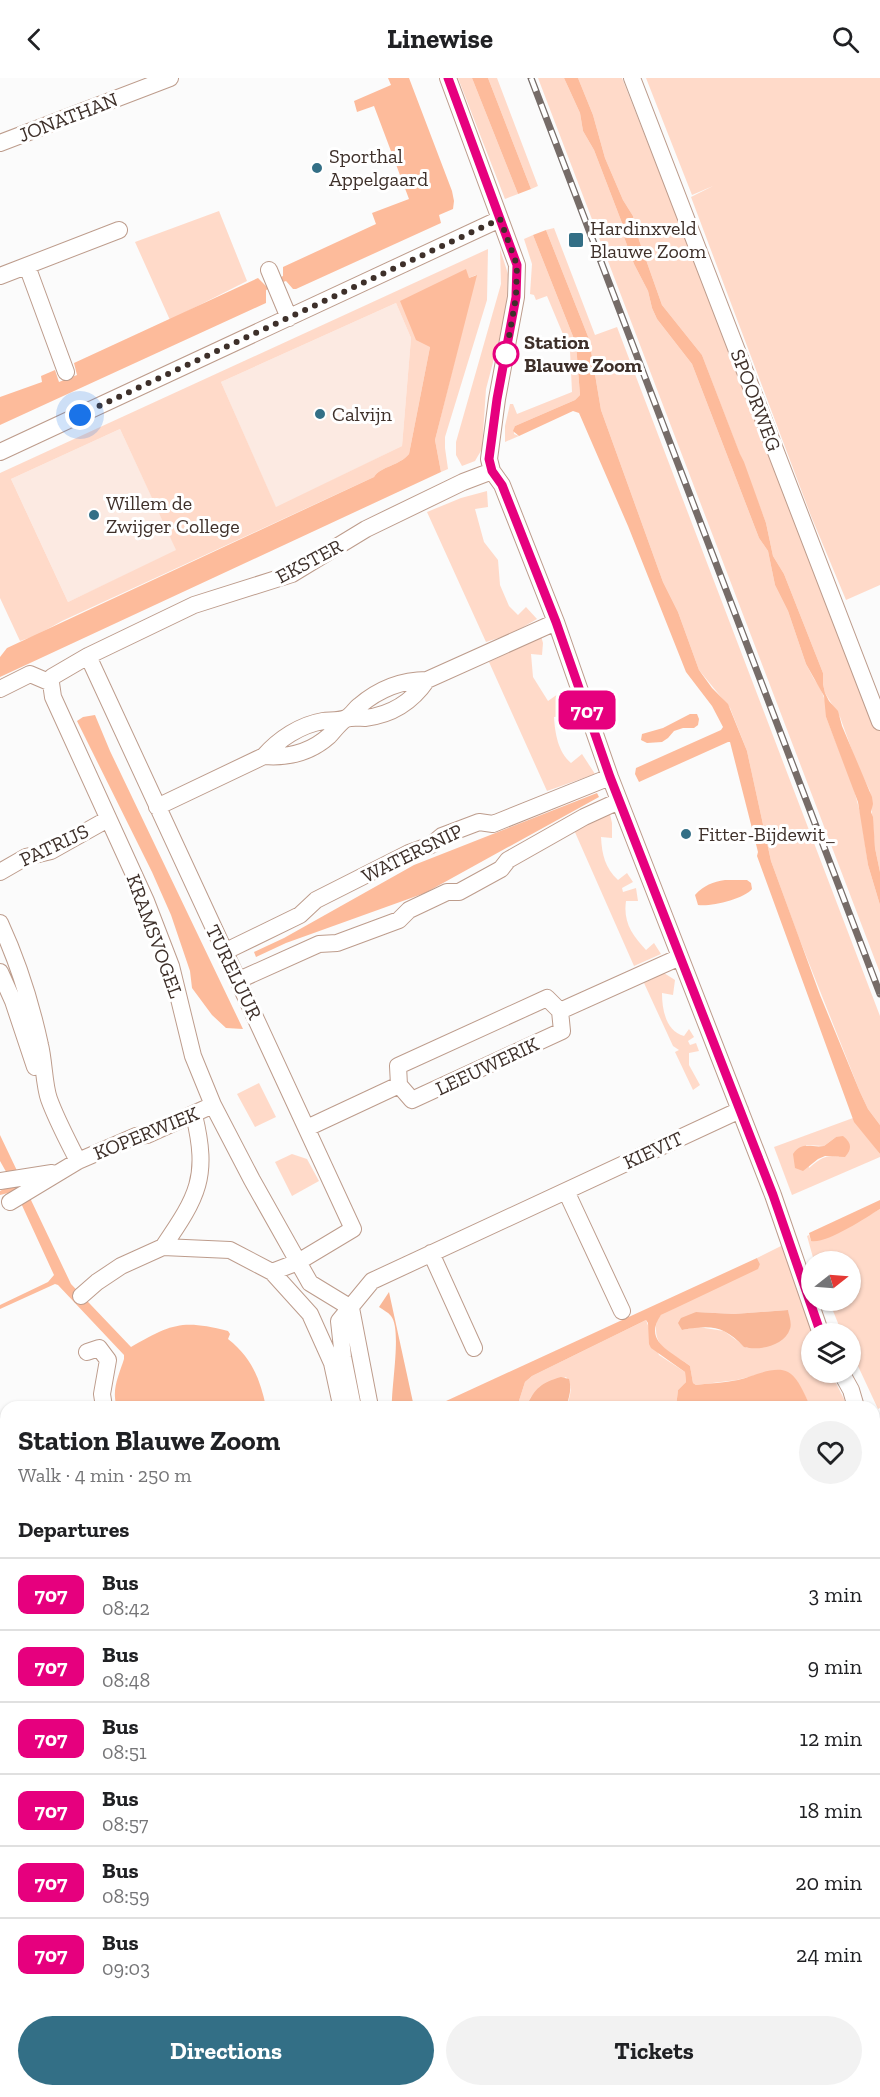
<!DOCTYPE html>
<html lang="en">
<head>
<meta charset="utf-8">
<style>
  :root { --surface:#fff; --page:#f2f2f2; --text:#202124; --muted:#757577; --line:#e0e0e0; --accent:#336f86 }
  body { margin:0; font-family:"Zilla Slab",serif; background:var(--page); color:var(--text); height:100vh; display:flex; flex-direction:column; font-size:22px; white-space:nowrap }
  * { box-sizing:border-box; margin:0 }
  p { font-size:20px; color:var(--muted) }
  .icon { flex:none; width:33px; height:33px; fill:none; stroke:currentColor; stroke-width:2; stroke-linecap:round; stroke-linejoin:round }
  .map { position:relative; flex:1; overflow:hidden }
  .sheet { position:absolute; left:0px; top:1323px; width:880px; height:696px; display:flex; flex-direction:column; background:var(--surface); border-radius:18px 18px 0 0; box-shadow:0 2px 4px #0004 }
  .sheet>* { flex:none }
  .badge { padding:0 12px; border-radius:9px; font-size:21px; line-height:39px }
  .needle { width:39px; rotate:73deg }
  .tools { position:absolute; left:801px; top:1173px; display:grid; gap:12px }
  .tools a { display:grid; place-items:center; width:60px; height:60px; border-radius:50%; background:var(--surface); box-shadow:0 2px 4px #0004; font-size:30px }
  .you { position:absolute; width:30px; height:30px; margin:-15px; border:4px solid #fff; border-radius:50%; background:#1a73e8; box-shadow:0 0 0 9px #1a73e833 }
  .map>.badge { position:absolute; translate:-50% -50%; box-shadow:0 0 0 3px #fff }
  h2 { padding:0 18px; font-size:22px; line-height:54px }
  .round { display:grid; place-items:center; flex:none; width:63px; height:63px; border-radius:32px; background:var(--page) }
  .overview { display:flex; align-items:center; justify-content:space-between; height:102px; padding:0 18px }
  h1 { font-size:28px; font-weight:800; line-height:45px }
  .primary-button { display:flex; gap:12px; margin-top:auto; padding:12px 18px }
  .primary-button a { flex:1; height:69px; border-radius:36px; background:var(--accent); color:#fff; font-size:24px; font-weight:800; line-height:69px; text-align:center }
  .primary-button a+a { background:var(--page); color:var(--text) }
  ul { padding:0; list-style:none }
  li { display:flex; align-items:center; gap:18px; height:72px; padding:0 18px; border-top:2px solid var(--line) }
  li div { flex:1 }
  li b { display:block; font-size:22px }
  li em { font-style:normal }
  li .badge { min-width:66px; font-weight:700; text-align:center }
  header { display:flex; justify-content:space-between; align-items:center; height:78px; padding:0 18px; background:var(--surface); font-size:27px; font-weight:800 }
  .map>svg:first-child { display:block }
  .built { fill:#fceae2 }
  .green { fill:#ffdac9; fill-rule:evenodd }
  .forest { fill:#f9b797 }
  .water { fill:#fdbb9b }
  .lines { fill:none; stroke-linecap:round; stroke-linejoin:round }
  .minor-casing { stroke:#bd9c8c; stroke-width:18 }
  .minor { stroke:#fff; stroke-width:16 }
  .rail-casing { stroke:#766c68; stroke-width:7 }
  .rail { stroke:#fff; stroke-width:4.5; stroke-dasharray:14; stroke-linecap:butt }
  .line-casing { stroke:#fff; stroke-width:14 }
  .line { stroke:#e6007e; stroke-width:9 }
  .walk { stroke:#3e302a; stroke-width:6; stroke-dasharray:0 10.8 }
  .poi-dot { fill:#336f86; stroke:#fff; stroke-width:2 }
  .stop-dot { fill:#fff; stroke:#e6007e; stroke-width:3 }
  .labels { text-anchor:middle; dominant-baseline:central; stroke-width:6; stroke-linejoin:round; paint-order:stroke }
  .street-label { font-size:20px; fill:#3e302a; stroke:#fff }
  .poi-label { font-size:20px; fill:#3e302a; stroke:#fff; text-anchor:start }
  .stop-label { font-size:20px; font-weight:bold; fill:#3e302a; stroke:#fff; text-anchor:start }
</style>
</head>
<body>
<header><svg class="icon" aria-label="back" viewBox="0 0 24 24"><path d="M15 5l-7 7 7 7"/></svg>Linewise<svg class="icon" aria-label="search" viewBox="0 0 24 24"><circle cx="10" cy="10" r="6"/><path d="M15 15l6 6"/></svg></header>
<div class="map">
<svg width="880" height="2019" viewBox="0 0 880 2019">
  <rect width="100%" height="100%" fill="#fbfbfb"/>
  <path class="built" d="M 396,225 L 411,260 L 402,368 L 276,430 L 221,304 Z
    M 120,351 L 177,473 L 68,524 L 11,401 Z"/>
  <path class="green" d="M 458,0 L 472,0 L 518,116 L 505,121 Z
    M 488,0 L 497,0 L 538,108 L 531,111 Z
    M 538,0 L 564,0 L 580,35 L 583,53 L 594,72 L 622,145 L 624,159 L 634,186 L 648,213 L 652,230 L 657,241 L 692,286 L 759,460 L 768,473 L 775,507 L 788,533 L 806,586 L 814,601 L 820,609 L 826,625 L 826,639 L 853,708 L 861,738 L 868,787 L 880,827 L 880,895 Z
    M 578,0 L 622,0 L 880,652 L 880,794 L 875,770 L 870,713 L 858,689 L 840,639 L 825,615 L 823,606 L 823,595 L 784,496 L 773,478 L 766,445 L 705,285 L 702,277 L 662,227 L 639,162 L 633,138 L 623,122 L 605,80 L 593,37 Z
    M 646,0 L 880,0 L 880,507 L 846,522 L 811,438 L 691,119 L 713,108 L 692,117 Z
    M 219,133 L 247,203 L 170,242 L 135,164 Z
    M 554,150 L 595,257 L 617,249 L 880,938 L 880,1047 L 868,1031 L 860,1014 L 799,860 L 771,783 L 747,673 L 730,630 L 699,592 L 678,534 L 663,504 L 601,332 L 589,261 L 546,152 Z
    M 533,157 L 576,266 L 580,317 L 575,322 L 515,348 L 514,356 L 519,358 L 505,364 L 505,348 L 510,326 L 513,326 L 517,336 L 572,314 L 570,273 L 547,218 L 536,222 L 534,217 L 530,216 L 532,186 L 524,161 Z
    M 488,171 L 487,222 L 445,359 L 445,370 L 448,391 L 441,394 L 435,362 L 476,197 L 469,200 L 430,269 L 409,376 C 399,388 381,388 374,399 L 62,543 L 35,558 L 20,563 L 0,520 L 0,395 ZM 396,225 L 411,260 L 402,368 L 276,429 L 221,304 ZM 120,351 L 176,472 L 68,524 L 11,401 Z
    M 500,171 L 508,196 L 506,235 L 486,311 L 482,371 L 475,383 L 462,388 L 456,377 L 456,364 L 501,206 Z
    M 487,413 L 488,429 L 475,431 L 484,464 L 498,482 L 500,507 L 509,528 L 518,537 L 526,529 L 537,541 L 511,556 L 486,564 L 427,434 L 461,420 Z
    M 541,558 L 543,565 L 542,577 L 531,576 L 533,599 L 548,623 L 558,616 L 566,625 L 567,638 L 554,639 C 555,655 558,674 571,685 L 582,676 L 595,696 L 547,713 L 489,584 Z
    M 610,736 L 612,745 L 612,760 L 601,759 C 602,777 605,790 618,802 L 627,795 L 633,804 L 622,810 L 623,814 L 636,810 L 638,823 L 626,823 C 623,844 632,857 646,872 L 654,865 L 661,876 L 634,888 L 574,752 Z
    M 664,895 L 675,902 L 673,917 L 662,915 C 662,932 666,953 684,958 L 689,951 L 694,959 L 688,963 L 690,967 L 696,965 L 699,973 L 689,975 L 689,987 L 700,1007 L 693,1012 L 675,974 L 679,972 L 673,968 L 644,905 Z
    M 259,1005 L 276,1039 L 255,1049 L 237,1016 Z
    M 853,1040 L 880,1076 L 880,1079 L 792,1117 L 774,1069 ZM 836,1059 L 839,1079 C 826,1076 819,1081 809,1090 L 806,1067 L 824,1068 Z
    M 292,1076 L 307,1081 L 319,1103 L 292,1118 L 275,1084 Z
    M 880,1131 L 880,1330 L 878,1331 L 851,1273 L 850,1256 L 842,1255 L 829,1223 L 850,1222 L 850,1184 L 825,1183 L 825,1182 L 814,1183 L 807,1158 L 809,1157 L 811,1163 L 831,1158 Z
    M 783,1167 L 812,1255 L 812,1294 L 831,1295 L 848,1329 L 811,1329 L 797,1303 L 784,1293 L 776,1292 L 737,1302 L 696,1307 L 693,1305 L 690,1288 C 675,1276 655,1272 656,1250 C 656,1244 657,1241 661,1237 L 760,1186 L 757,1180 ZM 788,1232 L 790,1251 C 779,1268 766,1269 747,1270 L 724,1253 L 698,1249 L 682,1252 L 696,1234 L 734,1236 Z
    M 646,1242 L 659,1277 L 685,1294 L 686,1304 L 678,1312 L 676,1329 L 566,1329 C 570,1319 574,1308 566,1299 L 531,1319 L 526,1329 L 517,1329 L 525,1304 L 532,1298 Z
    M 6,1447 L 6,1529 L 0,1531 L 0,1449 Z"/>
  <path class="forest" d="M 389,1214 L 414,1329 L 392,1329 C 391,1309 402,1251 391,1238 C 388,1234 383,1232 379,1229 Z
    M 788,1232 C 789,1238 792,1245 790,1251 C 784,1268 759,1273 744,1269 C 723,1247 711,1247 682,1252 L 678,1245 L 681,1240 L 696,1234 L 734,1236 Z
    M 561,1299 L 569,1301 C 572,1312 569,1319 566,1329 L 526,1329 C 535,1310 541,1305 561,1299 Z"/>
  <path class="water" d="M 388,0 L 409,0 L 452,113 L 454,123 L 453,131 L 439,137 L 441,145 L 296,211 L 293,211 L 286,203 L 283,204 L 281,199 L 283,198 L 283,189 L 376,146 L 372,135 L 409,121 L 374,28 L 357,34 L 354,23 L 391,7 Z
    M 472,0 L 488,0 L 531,111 L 518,116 Z
    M 564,0 L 578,0 L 593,37 L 605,80 L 623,122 L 633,138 L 639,162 L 662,227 L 702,277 L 740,376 L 744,384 L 766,445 L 773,478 L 784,496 L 823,595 L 823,606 L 825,615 L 829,623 L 838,633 L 842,648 L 872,719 L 873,726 L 871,734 L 873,739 L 875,770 L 880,794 L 880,827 L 868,787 L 858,724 L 826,639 L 824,618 L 806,586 L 788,533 L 775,507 L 768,473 L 759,460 L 692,286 L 657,241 L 652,230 L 648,213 L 634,186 L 624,159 L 622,145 L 594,72 L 583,53 L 580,35 Z
    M 546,152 L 589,261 L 601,332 L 663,504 L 678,534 L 699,592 L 712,610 L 728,626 L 747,673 L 771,783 L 820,917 L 860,1014 L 868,1031 L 880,1047 L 880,1076 L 854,1044 L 757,778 L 758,774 L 730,664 L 728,664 L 639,704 L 635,696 L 636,690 L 721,652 L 723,649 L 712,628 L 686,594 L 628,448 L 579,335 L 573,333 L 519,358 L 513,353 L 515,348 L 575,322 L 580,317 L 576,266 L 533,157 Z
    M 466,191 L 469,200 L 477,197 L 435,362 L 441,394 L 0,599 L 0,579 L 7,570 L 374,399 C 381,388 399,388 409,376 L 430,269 L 416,262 L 400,223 Z
    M 258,200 L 269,211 L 266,212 L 266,225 L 0,347 L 0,319 L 42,304 L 41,298 L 55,292 L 59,304 L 77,297 L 74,285 Z
    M 690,636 L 697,636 L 699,641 L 698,647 L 694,650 L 683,650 L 674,653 L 668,660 L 662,664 L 647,665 L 641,662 L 642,656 L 663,650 Z
    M 95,637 L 110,673 L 243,951 L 226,950 L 212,937 L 192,910 L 190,893 L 171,837 L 152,794 L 77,643 L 83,639 Z
    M 597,715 L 599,719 L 425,815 L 286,865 L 256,879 L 254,874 L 284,860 L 414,787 Z
    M 725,802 L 747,802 L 751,805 L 752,811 C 744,821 711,829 698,827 L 695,817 C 704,807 713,804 725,802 Z
    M 0,1057 L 71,1206 L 131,1269 C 171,1246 182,1241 228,1253 L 230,1256 L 228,1261 C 252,1280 260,1301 266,1329 L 117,1329 C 111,1312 119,1297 124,1281 L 124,1277 L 58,1207 L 55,1206 L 0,1231 L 0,1227 L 48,1204 L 54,1197 L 20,1123 L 12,1114 L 0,1117 L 0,1113 L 13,1106 L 0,1083 Z
    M 843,1058 C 852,1065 852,1071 845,1079 L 825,1078 L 818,1081 L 803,1093 L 795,1090 L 793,1076 C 802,1063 811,1070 824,1068 L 836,1059 Z
    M 880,1122 L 880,1131 C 865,1140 827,1166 811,1163 L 809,1155 Z
    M 757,1180 L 760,1186 L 758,1191 L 661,1237 C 642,1264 673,1274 690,1288 L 693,1305 L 696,1307 C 710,1305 724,1305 738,1302 C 752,1299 774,1287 788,1294 C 799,1300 805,1318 811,1329 L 676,1329 L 678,1312 L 686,1304 L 685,1294 L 651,1270 L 649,1266 L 648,1245 L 646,1242 L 532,1298 L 525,1304 L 517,1329 L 433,1329 Z"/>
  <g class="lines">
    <defs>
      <path id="minor" d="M 448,0 L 517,187 L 516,219 L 497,321 L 489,381 L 492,393 L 502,407 L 556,544 L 610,699 L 773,1117 L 821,1256
        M 632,0 L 880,644
        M 0,65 L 170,0
        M 27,188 L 66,294
        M 269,192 L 289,240
        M 0,198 L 119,152
        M 0,374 L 500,141
        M 88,578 L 353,1151 L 298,1184 L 272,1194
        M 0,611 L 30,596 L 51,605
        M 264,678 C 288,680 311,674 329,658 C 334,653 340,644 346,641 C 351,639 359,640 365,640 C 391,637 412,624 427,602
        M 157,729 L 264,678 C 279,661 300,647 323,643 C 329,642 339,643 346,640 C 351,638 355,631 359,628 C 379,611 401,602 427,602 L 556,544
        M 0,794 L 26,779 L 51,773 L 108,741
        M 0,845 C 18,884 31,925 40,967 C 44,983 44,1007 49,1021 C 57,1043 68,1063 78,1083
        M 224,874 L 300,837 L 316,822 L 409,775 L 431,767 L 442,758 L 479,744 L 493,746 L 610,699
        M 0,894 L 13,923 L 35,989
        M 239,902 L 319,866 L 337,865 L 399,842 L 409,832 L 447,814 L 459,814 L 501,791 L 508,782 L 584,739 L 619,723
        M 547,920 L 560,933 L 562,953 L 412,1022 L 399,1007 L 398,988 Z
        M 560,933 L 680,879
        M 307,1050 L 399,1007
        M 0,1103 L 52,1095
        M 566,1113 L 622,1233
        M 10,1124 L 78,1083 L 136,1058 L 147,1057 L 213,1027
        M 163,1169 C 198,1118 209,1099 194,1037
        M 431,1175 L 474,1270
        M 81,1218 L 97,1204 L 121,1188 L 163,1169 L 230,1172 L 272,1194 L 310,1236 L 332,1285 L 340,1322 L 339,1329
        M 351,1230 L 310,1205 L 252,1102 L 213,1027 L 193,978 L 171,888 L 146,823 L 53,619 L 51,605 L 52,599 L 88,578 L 194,527 L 292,496 L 366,451 L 463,404 L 492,393
        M 351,1230 L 370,1329
        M 87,1274 L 99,1270 L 108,1282 L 102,1316 L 104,1329
        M 841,1294 L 851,1312 L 856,1329
        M 353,1329 L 343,1279 L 339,1243 L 372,1203 L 740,1032
        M 874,1372 L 880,1382
        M 874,1521 L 880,1518
        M 0,1586 L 6,1584
        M 874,1692 L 880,1689
        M 874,1859 L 880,1870
        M 0,1900 L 6,1900
        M 874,1972 L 880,1969
        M 862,2013 L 865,2019
        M 398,2019 L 405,2013
        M 776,2019 L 789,2013"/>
    </defs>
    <use href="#minor" class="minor-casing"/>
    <use href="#minor" class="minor"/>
    <defs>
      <path id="rail" d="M 531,0 L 880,916"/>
    </defs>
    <use href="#rail" class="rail-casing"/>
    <use href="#rail" class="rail"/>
  </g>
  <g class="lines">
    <defs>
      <path id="line" d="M 448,0 L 517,187 L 516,219 L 497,321 L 489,381 L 492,393 L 502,407 L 556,544 L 610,699 L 773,1117 L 821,1256"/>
    </defs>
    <use href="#line" class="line-casing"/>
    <use href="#line" class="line"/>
    <path class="walk" d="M 80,337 L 500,141 L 517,187 L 516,219 L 506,276"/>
  </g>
  <g class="poi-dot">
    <circle cx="317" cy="90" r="6"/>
    <rect x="568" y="154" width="16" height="16" rx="3"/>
    <circle cx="320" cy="336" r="6"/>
    <circle cx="94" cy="437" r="6"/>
    <circle cx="686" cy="756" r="6"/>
  </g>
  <circle class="stop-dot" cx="506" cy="276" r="12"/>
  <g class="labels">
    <g class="street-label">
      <text transform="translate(68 39) rotate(-21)">JONATHAN</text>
      <text transform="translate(756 322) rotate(69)">SPOORWEG</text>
      <text transform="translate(309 483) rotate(-28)">EKSTER</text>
      <text transform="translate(54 767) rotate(-25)">PATRIJS</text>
      <text transform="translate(412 775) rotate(-26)">WATERSNIP</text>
      <text transform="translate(155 858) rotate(70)">KRAMSVOGEL</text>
      <text transform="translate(234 894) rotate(64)">TURELUUR</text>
      <text transform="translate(487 988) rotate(-25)">LEEUWERIK</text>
      <text transform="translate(146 1055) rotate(-22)">KOPERWIEK</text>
      <text transform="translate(653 1072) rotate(-25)">KIEVIT</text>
    </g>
    <g class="poi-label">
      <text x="329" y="78">Sporthal<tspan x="329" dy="23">Appelgaard</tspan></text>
      <text x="590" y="150">Hardinxveld<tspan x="590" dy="23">Blauwe Zoom</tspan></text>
      <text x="332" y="336">Calvijn</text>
      <text x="106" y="425">Willem de<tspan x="106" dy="23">Zwijger College</tspan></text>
      <text x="698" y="756">Fitter-Bijdewit_</text>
    </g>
    <g class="stop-label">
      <text x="524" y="264">Station<tspan x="524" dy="23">Blauwe Zoom</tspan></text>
    </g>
  </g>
</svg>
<div class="tools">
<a><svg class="needle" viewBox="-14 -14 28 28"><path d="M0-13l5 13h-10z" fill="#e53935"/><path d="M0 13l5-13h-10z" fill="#757577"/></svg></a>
<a><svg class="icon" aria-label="layers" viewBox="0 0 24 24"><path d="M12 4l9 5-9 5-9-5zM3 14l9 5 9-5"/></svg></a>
</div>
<div class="you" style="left:80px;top:337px"></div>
<b class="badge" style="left:587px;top:632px;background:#e6007e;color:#fff">707</b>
<section class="sheet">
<div class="overview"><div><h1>Station Blauwe Zoom</h1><p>Walk · 4 min · 250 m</p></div><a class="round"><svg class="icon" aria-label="heart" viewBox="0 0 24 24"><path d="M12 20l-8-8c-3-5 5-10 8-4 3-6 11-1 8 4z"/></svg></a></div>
<h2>Departures</h2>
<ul>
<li><span class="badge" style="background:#e6007e;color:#fff">707</span><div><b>Bus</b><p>08:42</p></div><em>3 min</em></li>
<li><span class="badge" style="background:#e6007e;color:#fff">707</span><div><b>Bus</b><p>08:48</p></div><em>9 min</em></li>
<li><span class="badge" style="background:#e6007e;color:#fff">707</span><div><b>Bus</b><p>08:51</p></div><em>12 min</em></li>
<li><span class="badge" style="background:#e6007e;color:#fff">707</span><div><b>Bus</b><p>08:57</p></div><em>18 min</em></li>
<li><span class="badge" style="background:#e6007e;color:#fff">707</span><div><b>Bus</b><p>08:59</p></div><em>20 min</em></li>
<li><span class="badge" style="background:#e6007e;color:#fff">707</span><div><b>Bus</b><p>09:03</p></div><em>24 min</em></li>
</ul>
<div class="primary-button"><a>Directions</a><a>Tickets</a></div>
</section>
</div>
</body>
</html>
